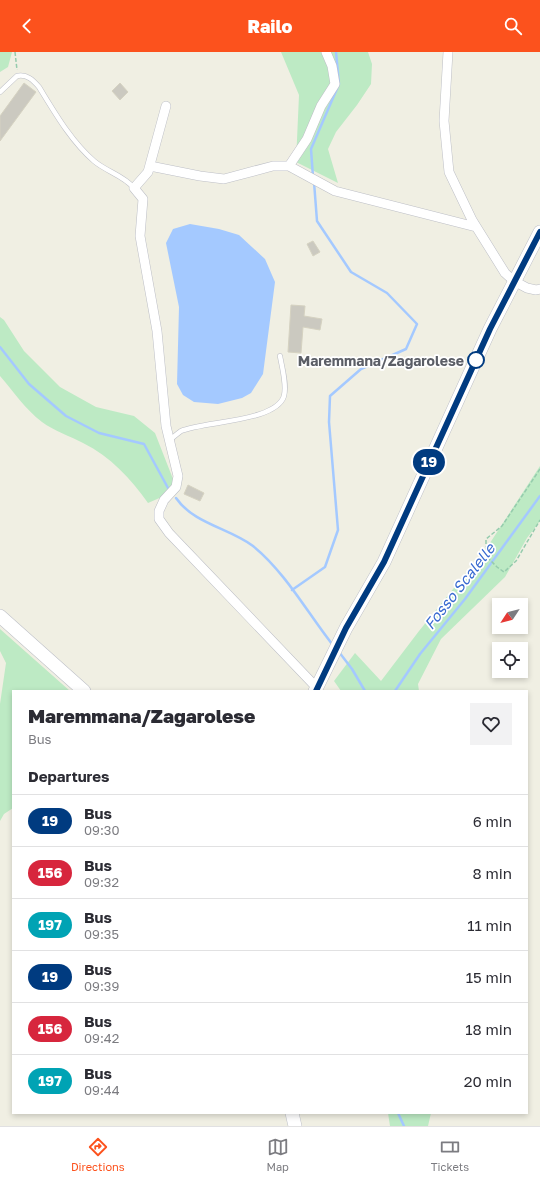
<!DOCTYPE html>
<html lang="en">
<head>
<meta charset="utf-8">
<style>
  :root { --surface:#fff; --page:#f2f2f3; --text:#2b2b33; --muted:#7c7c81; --line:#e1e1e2; --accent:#fc521d }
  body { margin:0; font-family:"Golos Text",sans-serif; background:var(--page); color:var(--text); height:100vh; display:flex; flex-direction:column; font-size:15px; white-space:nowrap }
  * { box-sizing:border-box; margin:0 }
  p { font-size:13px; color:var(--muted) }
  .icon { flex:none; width:22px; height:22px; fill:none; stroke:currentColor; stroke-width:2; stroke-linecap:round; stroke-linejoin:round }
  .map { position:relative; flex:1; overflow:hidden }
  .drawer { position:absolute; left:12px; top:638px; width:516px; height:424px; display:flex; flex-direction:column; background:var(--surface); border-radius:0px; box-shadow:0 2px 6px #0003 }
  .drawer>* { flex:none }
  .badge { padding:0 8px; border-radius:13px; font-size:14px; line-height:26px }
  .needle { width:26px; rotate:234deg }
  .controls { position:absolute; left:492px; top:546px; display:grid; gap:8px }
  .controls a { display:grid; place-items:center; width:36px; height:36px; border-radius:0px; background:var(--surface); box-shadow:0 2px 6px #0003; font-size:20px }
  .map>.badge { position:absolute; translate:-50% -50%; box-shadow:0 0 0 2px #fff }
  h2 { padding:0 16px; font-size:15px; line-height:36px }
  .round { display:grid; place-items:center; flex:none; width:42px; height:42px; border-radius:0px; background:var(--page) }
  .headline { display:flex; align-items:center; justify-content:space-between; height:68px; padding:0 16px }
  h1 { font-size:19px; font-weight:800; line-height:30px }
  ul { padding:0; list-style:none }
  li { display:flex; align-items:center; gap:12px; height:52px; padding:0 16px; border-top:1px solid var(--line) }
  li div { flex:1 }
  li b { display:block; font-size:15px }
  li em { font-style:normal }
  li .badge { min-width:44px; font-weight:700; text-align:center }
  header { display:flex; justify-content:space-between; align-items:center; height:52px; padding:0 16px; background:var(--accent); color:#fff; font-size:18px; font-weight:800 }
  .menu { display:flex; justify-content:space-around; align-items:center; height:56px; border-top:1px solid var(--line); background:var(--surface); font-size:11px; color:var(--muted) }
  .menu a { display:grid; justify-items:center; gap:2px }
  .menu .current { color:var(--accent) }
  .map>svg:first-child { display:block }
  .green { fill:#bdeac4 }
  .water { fill:#a4c9ff }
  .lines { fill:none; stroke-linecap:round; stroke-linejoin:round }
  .stream { stroke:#a4c9ff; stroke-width:2.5 }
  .building { fill:#cbc9c0; stroke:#d5d2c1 }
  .lane-casing { stroke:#bdbfc6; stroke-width:5.5 }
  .street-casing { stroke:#bdbfc6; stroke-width:10 }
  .secondary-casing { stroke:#bec0c8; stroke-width:14 }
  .path { stroke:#95cbad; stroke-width:1.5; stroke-dasharray:4 2; stroke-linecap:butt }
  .lane { stroke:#fff; stroke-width:4.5 }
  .street { stroke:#fff; stroke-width:9 }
  .secondary { stroke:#fff; stroke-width:13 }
  .line-casing { stroke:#fff; stroke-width:9 }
  .line { stroke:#003b80; stroke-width:6 }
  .stop-dot { fill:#fff; stroke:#003b80; stroke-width:2 }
  .labels { text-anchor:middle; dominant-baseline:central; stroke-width:3.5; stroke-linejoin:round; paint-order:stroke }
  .stop-label { font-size:14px; font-weight:bold; fill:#5b5e66; stroke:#fff; text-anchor:end }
  .water-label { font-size:15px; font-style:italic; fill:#396ad0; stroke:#fff }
</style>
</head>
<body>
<header><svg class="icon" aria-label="back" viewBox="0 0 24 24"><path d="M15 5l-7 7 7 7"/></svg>Railo<svg class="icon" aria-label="search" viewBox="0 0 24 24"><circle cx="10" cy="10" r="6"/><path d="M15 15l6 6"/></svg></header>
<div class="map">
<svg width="540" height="1074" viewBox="0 0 540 1074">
  <rect width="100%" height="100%" fill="#f0efe3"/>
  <path class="green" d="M 0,0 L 12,0 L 8,15 L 0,20 Z
    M 281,0 L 368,0 L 372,12 L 371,32 L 357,53 L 336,80 L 328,97 L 338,131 L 296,110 L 299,43 Z
    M 0,265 L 4,268 L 24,299 L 60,335 L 96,355 L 134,364 L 155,381 L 173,427 L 173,435 L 164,444 L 148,451 C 130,426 111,405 83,391 C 70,384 54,379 42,370 C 26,358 13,339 0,324 Z
    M 540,414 L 540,469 L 527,486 L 505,525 L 441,587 L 418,632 L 419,639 L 341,639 L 334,629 L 355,601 L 381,629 L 419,579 L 488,494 Z
    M 0,577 L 70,639 L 13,639 L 13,756 L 4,762 L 0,769 L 0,652 L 6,611 L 0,599 Z
    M 388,1061 L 431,1061 L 428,1074 L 390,1074 Z"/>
  <path class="water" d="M 190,172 L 219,177 L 239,183 L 265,207 L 275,230 L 263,322 L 251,341 L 242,346 L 218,352 L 194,350 L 183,343 L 177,332 L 179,255 L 166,191 L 173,177 Z"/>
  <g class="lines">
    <path class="stream" d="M 313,125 L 311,97 L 339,32 L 336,0
      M 0,295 L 29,332 L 66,364 L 99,381 L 144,392 L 168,436
      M 176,446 C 194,472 229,476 253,494 C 285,520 307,560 332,592
      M 292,538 L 325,515 L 338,478 L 329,370 L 330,344 L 361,317 L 406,297 L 417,272 L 387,241 L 351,220 L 317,169 L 314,130
      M 339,600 L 352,617 L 365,639
      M 395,639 L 420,602 L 465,547 L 540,444
      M 398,1061 L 404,1074"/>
  </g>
  <path class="building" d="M 24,31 L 36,40 L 0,89 L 0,64 Z
    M 120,31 L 128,40 L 120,48 L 112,39 Z
    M 313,189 L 320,200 L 313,204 L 307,192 Z
    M 291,253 L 305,254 L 304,264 L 322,267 L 320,278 L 303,275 L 301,301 L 288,300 Z
    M 188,433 L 204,441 L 200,449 L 184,442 Z"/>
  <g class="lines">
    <defs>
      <path id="lane" d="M 0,40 L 17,24 C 27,22 33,28 39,35 C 55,61 71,89 94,109 C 107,120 123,123 134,136
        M 169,389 C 173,385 177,382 181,379 C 204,369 276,370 284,344 C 287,332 282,316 280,304"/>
      <path id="street" d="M 448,0 L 444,69 L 449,120 L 472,168 L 505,221 L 514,229 L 527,236 L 536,238 L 540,237
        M 166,54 L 148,120 L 134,136 L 143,147 L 140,184 L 157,279 L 166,374 L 178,424 L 176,435 L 164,448 L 159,459 L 159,467 L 169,481 L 317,636
        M 150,114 L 200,124 L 224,127 L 273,114 L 289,114 L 335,139 L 476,175
        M 289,114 L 307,87 L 321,54 L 335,32 L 332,14 L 326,0"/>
      <path id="secondary" d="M 0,564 L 84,639
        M 315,639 L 346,576 L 384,510 L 490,277 L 540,180
        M 292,1061 L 295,1074"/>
    </defs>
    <use href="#lane" class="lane-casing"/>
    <use href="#street" class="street-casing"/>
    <use href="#secondary" class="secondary-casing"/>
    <path class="path" d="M 15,0 L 17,18
      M 540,417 L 502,474 L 486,487 L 486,504 L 497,515 L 504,520 L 516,509 L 540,468"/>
    <use href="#lane" class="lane"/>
    <use href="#street" class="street"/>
    <use href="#secondary" class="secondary"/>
  </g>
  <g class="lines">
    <defs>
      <path id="line" d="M 316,639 L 346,576 L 384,510 L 490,277 L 540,180"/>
    </defs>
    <use href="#line" class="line-casing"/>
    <use href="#line" class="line"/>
  </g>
  <circle class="stop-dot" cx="476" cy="308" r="8"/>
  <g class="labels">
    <g class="stop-label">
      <text x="464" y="308">Maremmana/Zagarolese</text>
    </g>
    <g class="water-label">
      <text transform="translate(459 534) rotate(-52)">Fosso Scalelle</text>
    </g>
  </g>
</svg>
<div class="controls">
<a><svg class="needle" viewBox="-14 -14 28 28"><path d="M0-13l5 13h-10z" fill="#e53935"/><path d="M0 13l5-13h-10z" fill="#7c7c81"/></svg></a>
<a><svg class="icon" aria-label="locate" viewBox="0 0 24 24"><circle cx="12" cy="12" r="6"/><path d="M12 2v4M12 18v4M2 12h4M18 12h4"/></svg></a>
</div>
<b class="badge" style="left:429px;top:410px;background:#003b80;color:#fff">19</b>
<section class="drawer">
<div class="headline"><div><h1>Maremmana/Zagarolese</h1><p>Bus</p></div><a class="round"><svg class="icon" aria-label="heart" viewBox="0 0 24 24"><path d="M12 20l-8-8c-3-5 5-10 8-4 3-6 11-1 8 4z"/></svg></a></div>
<h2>Departures</h2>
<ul>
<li><span class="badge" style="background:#003b80;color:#fff">19</span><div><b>Bus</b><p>09:30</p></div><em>6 min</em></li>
<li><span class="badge" style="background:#d7263d;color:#fff">156</span><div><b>Bus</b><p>09:32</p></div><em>8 min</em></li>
<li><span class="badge" style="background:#00a3b4;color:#fff">197</span><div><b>Bus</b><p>09:35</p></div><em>11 min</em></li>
<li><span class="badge" style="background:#003b80;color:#fff">19</span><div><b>Bus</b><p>09:39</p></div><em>15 min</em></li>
<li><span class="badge" style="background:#d7263d;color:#fff">156</span><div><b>Bus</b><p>09:42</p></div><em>18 min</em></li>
<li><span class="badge" style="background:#00a3b4;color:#fff">197</span><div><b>Bus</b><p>09:44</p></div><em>20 min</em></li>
</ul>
</section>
</div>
<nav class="menu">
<a class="current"><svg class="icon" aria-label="directions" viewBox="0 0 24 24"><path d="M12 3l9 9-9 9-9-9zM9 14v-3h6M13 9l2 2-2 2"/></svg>Directions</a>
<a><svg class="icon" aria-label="map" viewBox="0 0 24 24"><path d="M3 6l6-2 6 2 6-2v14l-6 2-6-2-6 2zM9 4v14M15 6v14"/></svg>Map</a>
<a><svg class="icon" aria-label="tickets" viewBox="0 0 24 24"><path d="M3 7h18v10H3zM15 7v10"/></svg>Tickets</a>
</nav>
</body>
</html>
